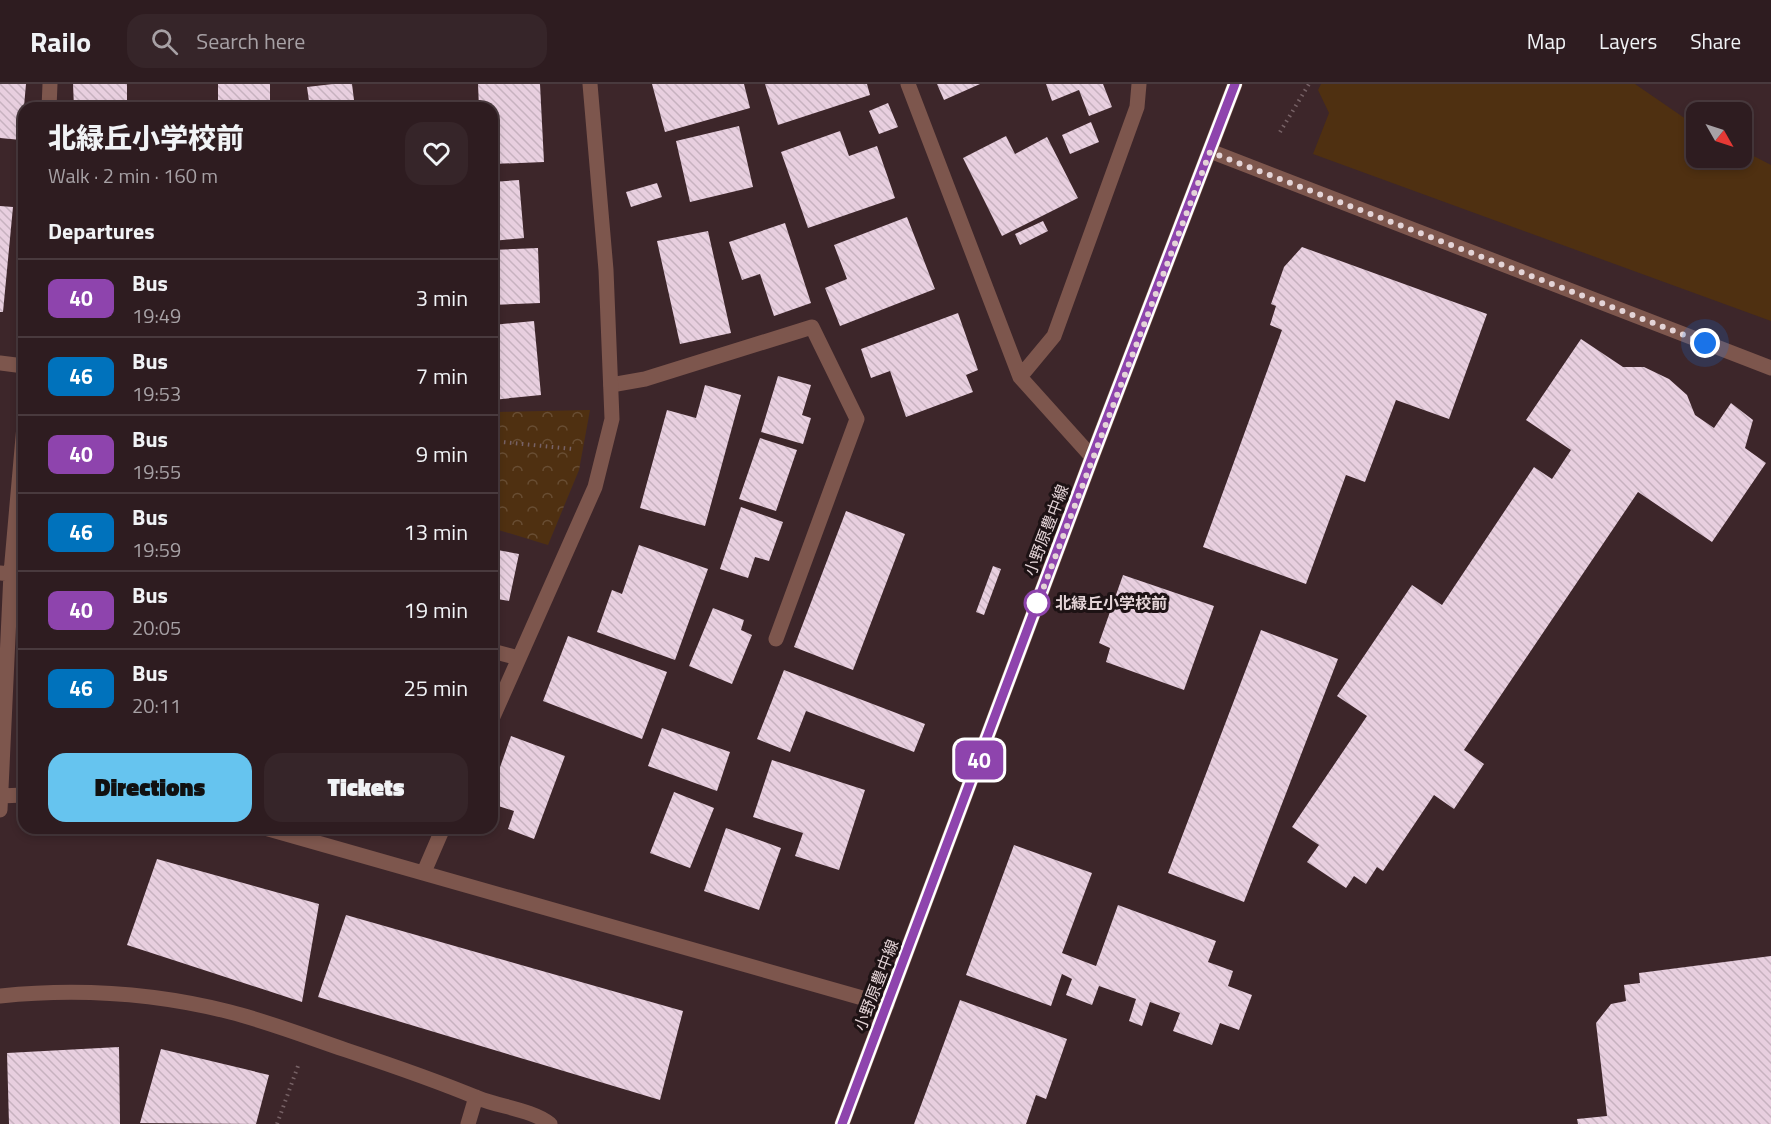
<!DOCTYPE html>
<html lang="en">
<head>
<meta charset="utf-8">
<style>
  :root { --surface:#2e1c20; --page:#362529; --text:#f1f3f6; --muted:#a7a1a5; --line:#493a3e; --accent:#66c4ef }
  body { margin:0; font-family:"Titillium Web","Noto Sans JP",sans-serif; background:var(--page); color:var(--text); height:100vh; display:flex; flex-direction:column; font-size:22px; white-space:nowrap }
  * { box-sizing:border-box; margin:0 }
  p { font-size:20px; color:var(--muted) }
  .icon { flex:none; width:33px; height:33px; fill:none; stroke:currentColor; stroke-width:2; stroke-linecap:round; stroke-linejoin:round }
  .map { position:relative; flex:1; overflow:hidden }
  .sheet { position:absolute; left:18px; top:18px; width:480px; height:732px; display:flex; flex-direction:column; background:var(--surface); border-radius:18px; box-shadow:0 3px 9px #0003,0 0 0 2px var(--line) }
  .sheet>* { flex:none }
  .badge { padding:0 12px; border-radius:9px; font-size:21px; line-height:39px }
  .needle { width:39px; rotate:129deg }
  .buttons { position:absolute; left:1686px; top:18px; display:grid; gap:12px }
  .buttons a { display:grid; place-items:center; width:66px; height:66px; border-radius:12px; background:var(--surface); box-shadow:0 3px 9px #0003,0 0 0 2px var(--line); font-size:30px }
  .you { position:absolute; width:30px; height:30px; margin:-15px; border:4px solid #fff; border-radius:50%; background:#1a73e8; box-shadow:0 0 0 9px #1a73e833 }
  .map>.badge { position:absolute; translate:-50% -50%; box-shadow:0 0 0 3px #fff }
  h2 { padding:0 30px; font-size:22px; line-height:54px }
  .round { display:grid; place-items:center; flex:none; width:63px; height:63px; border-radius:18px; background:var(--page) }
  .headline { display:flex; align-items:center; justify-content:space-between; height:102px; padding:0 30px }
  h1 { font-size:28px; font-weight:800; line-height:45px }
  .action { display:flex; gap:12px; margin-top:auto; padding:12px 30px }
  .action a { flex:1; height:69px; border-radius:18px; background:var(--accent); color:#111; font-size:24px; font-weight:800; line-height:69px; text-align:center }
  .action a+a { background:var(--page); color:var(--text) }
  ul { padding:0; list-style:none }
  li { display:flex; align-items:center; gap:18px; height:78px; padding:0 30px; border-top:2px solid var(--line) }
  li div { flex:1 }
  li b { display:block; font-size:22px }
  li em { font-style:normal }
  li .badge { min-width:66px; font-weight:700; text-align:center }
  header { display:flex; align-items:center; gap:36px; box-sizing:border-box; height:84px; padding:0 30px; background:var(--surface); border-bottom:2px solid var(--line) }
  header strong { font-size:28px }
  nav { display:flex; gap:33px; margin-inline-start:auto; font-size:21px }
  .search { width:420px; height:54px; background:var(--page); display:flex; align-items:center; gap:15px; box-sizing:border-box; padding:0 21px; border-radius:18px; color:var(--muted); font-size:22px }
  .map>svg:first-child { display:block }
  .grass { fill:#4f3011 }
  .park { fill:url(#park-crowns) }
  .building { fill:url(#building-back-hatch) }
  .lines { fill:none; stroke-linecap:round; stroke-linejoin:round }
  .path { stroke:#776266; stroke-width:4; stroke-dasharray:1.5 4.5; stroke-linecap:butt }
  .service { stroke:#7d564d; stroke-width:15 }
  .minor { stroke:#7d564d; stroke-width:15 }
  .tertiary { stroke:#7d564d; stroke-width:15 }
  .line-casing { stroke:#fff; stroke-width:14 }
  .line { stroke:#8e44ad; stroke-width:9 }
  .walk { stroke:#e4d4d7; stroke-width:6; stroke-dasharray:0 10.8 }
  .stop-dot { fill:#fff; stroke:#8e44ad; stroke-width:3 }
  .labels { text-anchor:middle; dominant-baseline:central; stroke-width:6; stroke-linejoin:round; paint-order:stroke }
  .street-label { font-size:16px; fill:#e4d4d7; stroke:#1d1214 }
  .stop-label { font-size:16px; font-weight:bold; fill:#e4d4d7; stroke:#1d1214; text-anchor:start }
</style>
</head>
<body>
<header>
<strong>Railo</strong>
<div class="search"><svg class="icon" aria-label="search" viewBox="0 0 24 24"><circle cx="10" cy="10" r="6"/><path d="M15 15l6 6"/></svg>Search here</div>
<nav><a>Map</a><a>Layers</a><a>Share</a></nav>
</header>
<div class="map">
<svg width="1771" height="1040" viewBox="0 0 1771 1040">
  <defs>
    <pattern id="park-crowns" width="20" height="18" patternUnits="userSpaceOnUse" patternTransform="scale(1.5)"><rect width="20" height="18" fill="#4f3011"/><path d="M2 6a3 3 0 1 1 6 0M12 15a3 3 0 1 1 6 0" fill="none" stroke="#684d33"/></pattern>
    <pattern id="building-back-hatch" width="6" height="6" patternUnits="userSpaceOnUse" patternTransform="scale(1.5)"><rect width="6" height="6" fill="#e8cfdf"/><path d="M-1 5l2 2M0 0l6 6M5-1l2 2" fill="none" stroke="#c7b2bf"/></pattern>
  </defs>
  <rect width="100%" height="100%" fill="#3d262a"/>
  <path class="grass" d="M 1321,0 L 1635,0 L 1696,42 L 1696,74 L 1742,74 L 1742,66 L 1771,81 L 1771,237 L 1313,70 L 1329,29 L 1318,6 Z"/>
  <path class="park" d="M 590,326 L 579,386 L 548,461 L 492,444 L 492,328 Z"/>
  <path class="building" d="M 0,0 L 26,0 L 21,56 L 0,54 Z
    M 73,0 L 127,0 L 127,19 L 164,17 L 164,24 L 74,24 Z
    M 218,0 L 270,0 L 270,24 L 218,24 Z
    M 333,0 L 352,0 L 355,24 L 310,24 L 307,3 Z
    M 478,0 L 540,0 L 544,78 L 492,80 L 492,24 L 479,24 Z
    M 652,0 L 744,0 L 750,24 L 665,48 Z
    M 765,0 L 867,0 L 870,11 L 778,41 Z
    M 937,0 L 980,0 L 944,16 Z
    M 1046,0 L 1103,0 L 1112,23 L 1089,32 L 1079,6 L 1052,17 Z
    M 888,19 L 898,43 L 879,50 L 869,27 Z
    M 1091,38 L 1099,58 L 1070,70 L 1062,51 Z
    M 739,42 L 753,103 L 690,118 L 676,57 Z
    M 840,47 L 849,72 L 877,62 L 895,114 L 808,144 L 781,68 Z
    M 1006,52 L 1015,70 L 1047,53 L 1078,114 L 1002,152 L 963,74 Z
    M 519,96 L 524,154 L 492,157 L 492,98 Z
    M 657,99 L 662,113 L 631,123 L 626,108 Z
    M 0,122 L 13,123 L 3,228 L 0,228 Z
    M 907,133 L 935,205 L 840,242 L 825,204 L 847,195 L 834,161 Z
    M 1043,137 L 1048,147 L 1020,161 L 1015,150 Z
    M 785,139 L 811,219 L 774,232 L 760,190 L 742,196 L 729,158 Z
    M 708,147 L 731,249 L 680,260 L 657,157 Z
    M 1302,163 L 1487,230 L 1449,335 L 1396,316 L 1365,398 L 1346,391 L 1306,500 L 1203,463 L 1282,246 L 1270,241 L 1276,222 L 1271,220 L 1284,183 Z
    M 538,164 L 540,219 L 492,221 L 492,166 Z
    M 958,229 L 978,286 L 966,291 L 973,308 L 906,333 L 890,287 L 871,294 L 861,265 Z
    M 534,237 L 541,311 L 492,316 L 492,241 Z
    M 1581,255 L 1623,283 L 1644,283 L 1669,295 L 1687,311 L 1695,331 L 1714,344 L 1731,319 L 1753,336 L 1745,364 L 1766,379 L 1712,458 L 1638,408 L 1464,666 L 1484,680 L 1454,725 L 1434,711 L 1383,787 L 1377,783 L 1366,800 L 1354,792 L 1346,804 L 1307,778 L 1319,761 L 1292,743 L 1367,632 L 1337,612 L 1412,501 L 1442,521 L 1534,383 L 1552,395 L 1571,366 L 1526,336 Z
    M 778,292 L 811,301 L 802,331 L 811,334 L 803,360 L 761,348 Z
    M 705,301 L 741,311 L 705,442 L 640,424 L 667,326 L 696,334 Z
    M 760,354 L 797,366 L 776,427 L 739,415 Z
    M 741,423 L 783,438 L 769,477 L 755,473 L 748,494 L 720,485 Z
    M 846,427 L 905,450 L 853,586 L 794,563 Z
    M 639,461 L 708,485 L 675,576 L 597,548 L 612,506 L 622,510 Z
    M 492,465 L 519,470 L 509,517 L 492,514 Z
    M 993,482 L 1001,485 L 984,531 L 976,528 Z
    M 1123,491 L 1214,522 L 1184,606 L 1106,578 L 1110,564 L 1099,559 Z
    M 713,524 L 744,536 L 741,546 L 752,551 L 732,600 L 689,582 Z
    M 1261,546 L 1338,575 L 1244,818 L 1168,789 Z
    M 568,552 L 667,588 L 642,655 L 543,617 Z
    M 784,586 L 925,640 L 914,668 L 806,627 L 790,668 L 757,655 Z
    M 662,644 L 730,668 L 717,707 L 648,682 Z
    M 511,652 L 565,672 L 534,755 L 508,745 L 514,727 L 492,720 L 492,706 Z
    M 772,676 L 865,706 L 839,786 L 795,772 L 803,749 L 753,733 Z
    M 674,708 L 714,724 L 690,784 L 650,769 Z
    M 726,744 L 781,764 L 759,826 L 704,807 Z
    M 1014,761 L 1092,789 L 1062,869 L 1096,882 L 1118,821 L 1216,857 L 1208,878 L 1233,887 L 1228,902 L 1252,911 L 1239,946 L 1220,939 L 1212,961 L 1173,947 L 1180,929 L 1150,918 L 1142,942 L 1129,937 L 1136,915 L 1099,902 L 1092,921 L 1066,911 L 1072,895 L 1062,890 L 1051,922 L 966,891 Z
    M 157,775 L 319,820 L 302,918 L 127,861 Z
    M 346,831 L 683,927 L 660,1016 L 318,913 Z
    M 1771,872 L 1771,1040 L 1578,1040 L 1577,1035 L 1607,1032 L 1596,939 L 1611,920 L 1626,917 L 1624,901 L 1640,899 L 1639,889 Z
    M 960,916 L 1067,955 L 1046,1015 L 1036,1011 L 1026,1040 L 914,1040 Z
    M 119,963 L 120,1040 L 9,1040 L 7,969 Z
    M 161,965 L 269,991 L 256,1040 L 140,1039 Z"/>
  <g class="lines">
    <path class="path" d="M 1280,48 L 1309,0
      M 492,357 L 573,365
      M 277,1040 L 298,982"/>
    <path class="service" d="M 611,301 L 645,295 L 812,243 L 857,335 L 776,555
      M 0,912 C 77,904 155,909 230,928 C 269,938 308,953 346,966 C 391,981 435,996 478,1014 C 500,1023 533,1026 550,1040
      M 468,1040 L 476,1013"/>
    <path class="minor" d="M 908,0 L 1020,293 L 1092,373
      M 49,24 L 50,0
      M 1210,67 L 1771,284
      M 0,279 L 24,282
      M 1020,293 L 1054,252 L 1137,23 L 1139,0
      M 0,489 L 24,491
      M 492,567 L 519,574
      M 492,635 L 595,403 L 612,335 L 606,186 L 590,0
      M 0,712 L 24,711
      M 0,726 L 11,489 L 24,342
      M 265,744 L 887,921
      M 424,788 L 443,744"/>
    <path class="tertiary" d="M 842,1040 L 1092,373 L 1235,0"/>
  </g>
  <g class="lines">
    <defs>
      <path id="line" d="M 842,1040 L 1092,373 L 1235,0"/>
    </defs>
    <use href="#line" class="line-casing"/>
    <use href="#line" class="line"/>
    <path class="walk" d="M 1037,519 L 1035,526 L 1210,68 L 1705,259"/>
  </g>
  <circle class="stop-dot" cx="1037" cy="519" r="12"/>
  <g class="labels">
    <g class="street-label">
      <text transform="translate(1046 446) rotate(-69)">小野原豊中線</text>
      <text transform="translate(876 901) rotate(-69)">小野原豊中線</text>
    </g>
    <g class="stop-label">
      <text x="1055" y="519">北緑丘小学校前</text>
    </g>
  </g>
</svg>
<div class="buttons">
<a><svg class="needle" viewBox="-14 -14 28 28"><path d="M0-13l5 13h-10z" fill="#e53935"/><path d="M0 13l5-13h-10z" fill="#a7a1a5"/></svg></a>
</div>
<div class="you" style="left:1705px;top:259px"></div>
<b class="badge" style="left:979px;top:676px;background:#8e44ad;color:#fff">40</b>
<section class="sheet">
<div class="headline"><div><h1>北緑丘小学校前</h1><p>Walk · 2 min · 160 m</p></div><a class="round"><svg class="icon" aria-label="heart" viewBox="0 0 24 24"><path d="M12 20l-8-8c-3-5 5-10 8-4 3-6 11-1 8 4z"/></svg></a></div>
<h2>Departures</h2>
<ul>
<li><span class="badge" style="background:#8e44ad;color:#fff">40</span><div><b>Bus</b><p>19:49</p></div><em>3 min</em></li>
<li><span class="badge" style="background:#0072bc;color:#fff">46</span><div><b>Bus</b><p>19:53</p></div><em>7 min</em></li>
<li><span class="badge" style="background:#8e44ad;color:#fff">40</span><div><b>Bus</b><p>19:55</p></div><em>9 min</em></li>
<li><span class="badge" style="background:#0072bc;color:#fff">46</span><div><b>Bus</b><p>19:59</p></div><em>13 min</em></li>
<li><span class="badge" style="background:#8e44ad;color:#fff">40</span><div><b>Bus</b><p>20:05</p></div><em>19 min</em></li>
<li><span class="badge" style="background:#0072bc;color:#fff">46</span><div><b>Bus</b><p>20:11</p></div><em>25 min</em></li>
</ul>
<div class="action"><a>Directions</a><a>Tickets</a></div>
</section>
</div>
</body>
</html>
